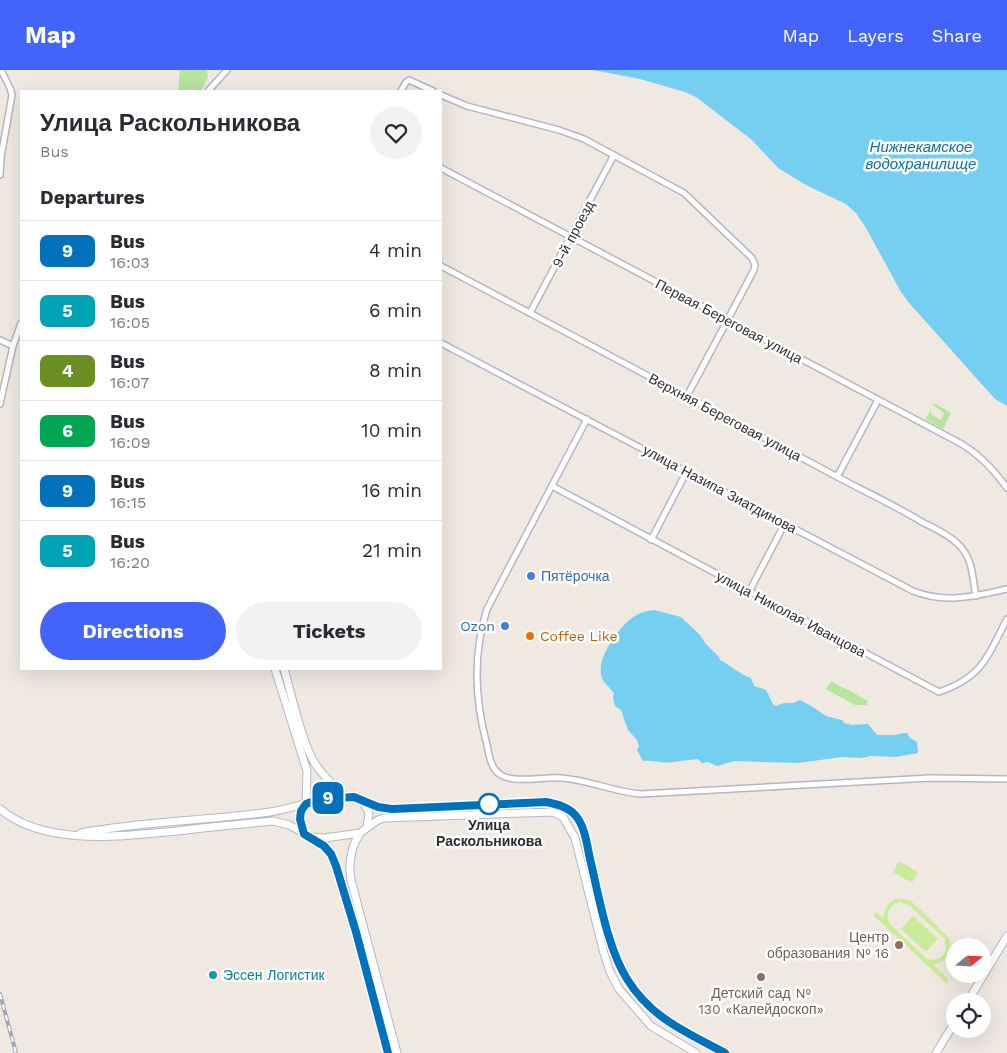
<!DOCTYPE html>
<html lang="en">
<head>
<meta charset="utf-8">
<style>
  :root { --surface:#fff; --page:#f2f2f3; --text:#2b2b33; --muted:#7c7c81; --line:#e1e1e2; --accent:#4264fb }
  body { margin:0; font-family:"Work Sans",sans-serif; background:var(--page); color:var(--text); height:100vh; display:flex; flex-direction:column; font-size:19px; white-space:nowrap }
  * { box-sizing:border-box; margin:0 }
  p { font-size:16px; color:var(--muted) }
  .icon { flex:none; width:28px; height:28px; fill:none; stroke:currentColor; stroke-width:2; stroke-linecap:round; stroke-linejoin:round }
  .map { position:relative; flex:1; overflow:hidden }
  .drawer { position:absolute; left:20px; top:20px; width:422px; height:580px; display:flex; flex-direction:column; background:var(--surface); border-radius:0px; box-shadow:0 5px 20px #0002 }
  .drawer>* { flex:none }
  .badge { padding:0 10px; border-radius:8px; font-size:18px; line-height:32px }
  .needle { width:32px; rotate:72deg }
  .controls { position:absolute; left:946px; top:868px; display:grid; gap:10px }
  .controls a { display:grid; place-items:center; width:45px; height:45px; border-radius:50%; background:var(--surface); box-shadow:0 5px 20px #0002; font-size:25px }
  .map>.badge { position:absolute; translate:-50% -50%; box-shadow:0 0 0 2px #fff }
  h2 { padding:0 20px; font-size:19px; line-height:45px }
  .round { display:grid; place-items:center; flex:none; width:52px; height:52px; border-radius:26px; background:var(--page) }
  .head { display:flex; align-items:center; justify-content:space-between; height:85px; padding:0 20px }
  h1 { font-size:24px; font-weight:700; line-height:38px }
  .primary-button { display:flex; gap:10px; margin-top:auto; padding:10px 20px }
  .primary-button a { flex:1; height:58px; border-radius:30px; background:var(--accent); color:#fff; font-size:20px; font-weight:700; line-height:58px; text-align:center }
  .primary-button a+a { background:var(--page); color:var(--text) }
  ul { padding:0; list-style:none }
  li { display:flex; align-items:center; gap:15px; height:60px; padding:0 20px; border-top:1px solid var(--line) }
  li div { flex:1 }
  li b { display:block; font-size:19px }
  li em { font-style:normal }
  li .badge { min-width:55px; font-weight:700; text-align:center }
  header { display:flex; align-items:center; gap:30px; box-sizing:border-box; height:70px; padding:0 25px; background:var(--accent); color:#fff }
  header strong { font-size:24px }
  nav { display:flex; gap:28px; margin-inline-start:auto; font-size:18px }
  .map>svg:first-child { display:block }
  .green { fill:#b6e59e }
  .pitch { fill:#c9ec9a; fill-rule:evenodd }
  .water { fill:#75cff0 }
  .lines { fill:none; stroke-linecap:round; stroke-linejoin:round }
  .street-casing { stroke:#b4b7c1; stroke-width:8 }
  .secondary-casing { stroke:#b4b7c1; stroke-width:9 }
  .street { stroke:#fff; stroke-width:5 }
  .secondary { stroke:#fff; stroke-width:7 }
  .rail-casing { stroke:#a3a6b8; stroke-width:4 }
  .rail { stroke:#fff; stroke-width:2; stroke-dasharray:5.5; stroke-linecap:butt }
  .line-casing { stroke:#fff; stroke-width:11 }
  .line { stroke:#0072bc; stroke-width:8 }
  .shop-dot { fill:#3f7fe0; stroke:#fff; stroke-width:2 }
  .food-dot { fill:#e8710a; stroke:#fff; stroke-width:2 }
  .stop-dot { fill:#fff; stroke:#0072bc; stroke-width:2.5 }
  .education-dot { fill:#8d6e63; stroke:#fff; stroke-width:2 }
  .culture-dot { fill:#0f9aa8; stroke:#fff; stroke-width:2 }
  .labels { text-anchor:middle; dominant-baseline:central; stroke-width:5; stroke-linejoin:round; paint-order:stroke }
  .street-label { font-size:14px; fill:#2e2e2e; stroke:#fff }
  .shop-label { font-size:14px; fill:#366cbe; stroke:#fff; text-anchor:start }
  .food-label { font-size:14px; fill:#c56008; stroke:#fff; text-anchor:start }
  .stop-label { font-size:14px; font-weight:bold; fill:#2e2e2e; stroke:#fff }
  .education-label { font-size:14px; fill:#785e54; stroke:#fff; text-anchor:end }
  .culture-label { font-size:14px; fill:#0d838f; stroke:#fff; text-anchor:start }
  .water-label { font-size:15px; font-style:italic; fill:#0d6fa3; stroke:#fff }
</style>
</head>
<body>
<header>
<strong>Map</strong>
<nav><a>Map</a><a>Layers</a><a>Share</a></nav>
</header>
<div class="map">
<svg width="1007" height="983" viewBox="0 0 1007 983">
  <rect width="100%" height="100%" fill="#efe9e1"/>
  <path class="green" d="M 180,0 L 207,0 L 208,7 L 201,21 L 178,21 Z
    M 934,333 L 951,343 L 943,359 L 925,349 L 931,340 L 931,344 L 941,350 L 944,343 L 934,336 L 933,334 Z
    M 831,611 L 868,631 L 866,635 L 855,635 L 826,619 Z"/>
  <path class="pitch" d="M 899,791 L 918,802 L 912,813 L 893,802 Z
    M 895,829 L 904,829 L 912,832 L 949,868 L 951,876 L 949,885 L 942,892 L 933,894 L 948,909 L 947,914 L 873,845 L 876,842 L 883,848 L 887,835 ZM 900,832 L 910,836 L 945,869 L 946,880 C 943,889 935,892 926,888 L 890,854 C 885,844 889,835 900,832 Z
    M 913,846 L 938,869 L 926,882 L 901,859 Z"/>
  <path class="water" d="M 593,0 L 1007,0 L 1007,336 L 995,329 L 910,234 L 901,222 L 866,158 L 856,143 L 846,134 L 806,115 L 778,98 L 752,70 L 696,27 L 685,22 L 640,9 Z
    M 654,540 L 681,547 L 700,565 L 705,573 L 719,587 L 720,590 C 730,595 739,604 751,608 L 754,616 L 766,620 L 773,634 L 776,636 L 784,633 L 793,633 L 800,630 L 813,637 L 826,646 L 842,650 L 844,653 L 852,655 L 868,654 L 877,665 L 895,665 L 903,663 L 907,663 L 910,668 L 917,672 L 918,683 L 896,687 L 871,686 L 861,688 L 842,687 L 798,693 L 734,691 L 717,696 L 708,692 L 702,693 L 698,689 C 689,690 681,691 673,692 C 663,694 653,690 643,691 L 637,680 L 639,676 L 637,670 L 628,660 L 621,640 L 615,636 L 613,628 L 614,623 C 611,619 604,613 602,608 C 595,590 618,558 632,548 C 638,543 646,541 654,540 Z"/>
  <g class="lines">
    <defs>
      <path id="street" d="M 208,21 L 227,0
        M 401,21 L 406,12 L 409,10 L 433,21
        M 441,25 L 467,36 L 559,60 L 584,69 L 684,123 L 752,188 L 755,195 L 754,200 L 687,326
        M 441,98 L 958,372 C 978,383 994,400 1007,418
        M 0,105 L 1,87 L 12,25 L 10,18 L 1,0
        M 441,196 C 567,263 693,329 819,397 C 853,416 889,432 922,452 C 934,458 948,464 958,474 C 973,488 972,506 976,526
        M 530,243 L 614,85
        M 0,270 L 13,276
        M 441,273 L 913,521 C 945,534 975,526 1007,519
        M 0,334 L 13,276 L 21,253
        M 587,349 L 487,539 C 473,583 475,631 487,675 C 489,686 491,699 501,705 C 515,714 546,706 562,708 C 589,710 614,722 641,724 L 930,708 L 1007,709
        M 837,407 L 878,330
        M 552,416 L 939,622 C 983,607 987,587 1007,549
        M 651,470 L 687,401
        M 749,522 L 785,453"/>
      <path id="secondary" d="M 275,599 L 307,701 L 306,734 L 301,741 L 299,749 L 304,763
        M 284,599 C 292,626 301,669 314,692 C 322,706 335,716 346,727
        M 362,730 L 369,743 L 367,757
        M 0,739 C 44,777 124,766 177,761 C 209,757 241,754 273,751 L 289,755 L 311,767 L 325,768 L 360,763 L 378,750 L 384,748 L 553,742 L 563,747 L 575,768 L 603,880 L 610,902 L 619,919 L 651,956 L 696,983
        M 81,763 C 143,751 207,751 270,742 C 298,738 324,725 353,727 C 359,728 364,732 370,734 C 377,737 385,738 392,739 L 546,732 C 561,735 573,739 581,753 C 602,815 601,894 652,940 C 673,959 701,970 725,983
        M 360,763 C 351,777 348,793 351,810 L 397,983
        M 311,767 L 324,776 L 331,785 L 336,796 L 356,862 L 388,983
        M 968,931 L 1007,866
        M 936,983 L 955,952"/>
    </defs>
    <use href="#street" class="street-casing"/>
    <use href="#secondary" class="secondary-casing"/>
    <use href="#street" class="street"/>
    <use href="#secondary" class="secondary"/>
    <defs>
      <path id="rail" d="M 0,924 L 16,983"/>
    </defs>
    <use href="#rail" class="rail-casing"/>
    <use href="#rail" class="rail"/>
  </g>
  <g class="lines">
    <defs>
      <path id="line" d="M 388,983 L 356,862 L 336,796 L 331,784 L 324,776 L 304,764 L 300,749 L 301,741 L 306,734 L 319,729 L 354,727 L 378,737 L 392,739 L 546,732 C 557,734 569,737 576,746 C 585,757 587,775 590,789 C 599,826 607,877 627,909 C 651,948 686,962 725,983"/>
    </defs>
    <use href="#line" class="line-casing"/>
    <use href="#line" class="line"/>
  </g>
  <g class="shop-dot">
    <circle cx="531" cy="506" r="5"/>
    <circle cx="505" cy="556" r="5"/>
  </g>
  <circle class="food-dot" cx="530" cy="566" r="5"/>
  <circle class="stop-dot" cx="489" cy="734" r="10"/>
  <g class="education-dot">
    <circle cx="899" cy="875" r="5"/>
    <circle cx="761" cy="907" r="5"/>
  </g>
  <circle class="culture-dot" cx="213" cy="905" r="5"/>
  <g class="labels">
    <g class="street-label">
      <text transform="translate(573 164) rotate(-62)">9-й проезд</text>
      <text transform="translate(729 251) rotate(28)">Первая Береговая улица</text>
      <text transform="translate(725 347) rotate(28)">Верхняя Береговая улица</text>
      <text transform="translate(720 419) rotate(28)">улица Назипа Зиатдинова</text>
      <text transform="translate(791 544) rotate(28)">улица Николая Иванцова</text>
    </g>
    <g class="shop-label">
      <text x="541" y="506">Пятёрочка</text>
      <text x="495" y="556" text-anchor="end">Ozon</text>
    </g>
    <g class="food-label">
      <text x="540" y="566">Coffee Like</text>
    </g>
    <g class="stop-label">
      <text x="489" y="755">Улица<tspan x="489" dy="16">Раскольникова</tspan></text>
    </g>
    <g class="education-label">
      <text x="889" y="867">Центр<tspan x="889" dy="16">образования № 16</tspan></text>
      <text x="761" y="923" text-anchor="middle">Детский сад №<tspan x="761" dy="16">130 «Калейдоскоп»</tspan></text>
    </g>
    <g class="culture-label">
      <text x="223" y="905">Эссен Логистик</text>
    </g>
    <g class="water-label">
      <text x="921" y="77">Нижнекамское<tspan x="921" dy="17">водохранилище</tspan></text>
    </g>
  </g>
</svg>
<div class="controls">
<a><svg class="needle" viewBox="-14 -14 28 28"><path d="M0-13l5 13h-10z" fill="#e53935"/><path d="M0 13l5-13h-10z" fill="#7c7c81"/></svg></a>
<a><svg class="icon" aria-label="locate" viewBox="0 0 24 24"><circle cx="12" cy="12" r="6"/><path d="M12 2v4M12 18v4M2 12h4M18 12h4"/></svg></a>
</div>
<b class="badge" style="left:328px;top:728px;background:#0072bc;color:#fff">9</b>
<section class="drawer">
<div class="head"><div><h1>Улица Раскольникова</h1><p>Bus</p></div><a class="round"><svg class="icon" aria-label="heart" viewBox="0 0 24 24"><path d="M12 20l-8-8c-3-5 5-10 8-4 3-6 11-1 8 4z"/></svg></a></div>
<h2>Departures</h2>
<ul>
<li><span class="badge" style="background:#0072bc;color:#fff">9</span><div><b>Bus</b><p>16:03</p></div><em>4 min</em></li>
<li><span class="badge" style="background:#00a3b4;color:#fff">5</span><div><b>Bus</b><p>16:05</p></div><em>6 min</em></li>
<li><span class="badge" style="background:#6b8e23;color:#fff">4</span><div><b>Bus</b><p>16:07</p></div><em>8 min</em></li>
<li><span class="badge" style="background:#00a651;color:#fff">6</span><div><b>Bus</b><p>16:09</p></div><em>10 min</em></li>
<li><span class="badge" style="background:#0072bc;color:#fff">9</span><div><b>Bus</b><p>16:15</p></div><em>16 min</em></li>
<li><span class="badge" style="background:#00a3b4;color:#fff">5</span><div><b>Bus</b><p>16:20</p></div><em>21 min</em></li>
</ul>
<div class="primary-button"><a>Directions</a><a>Tickets</a></div>
</section>
</div>
</body>
</html>
